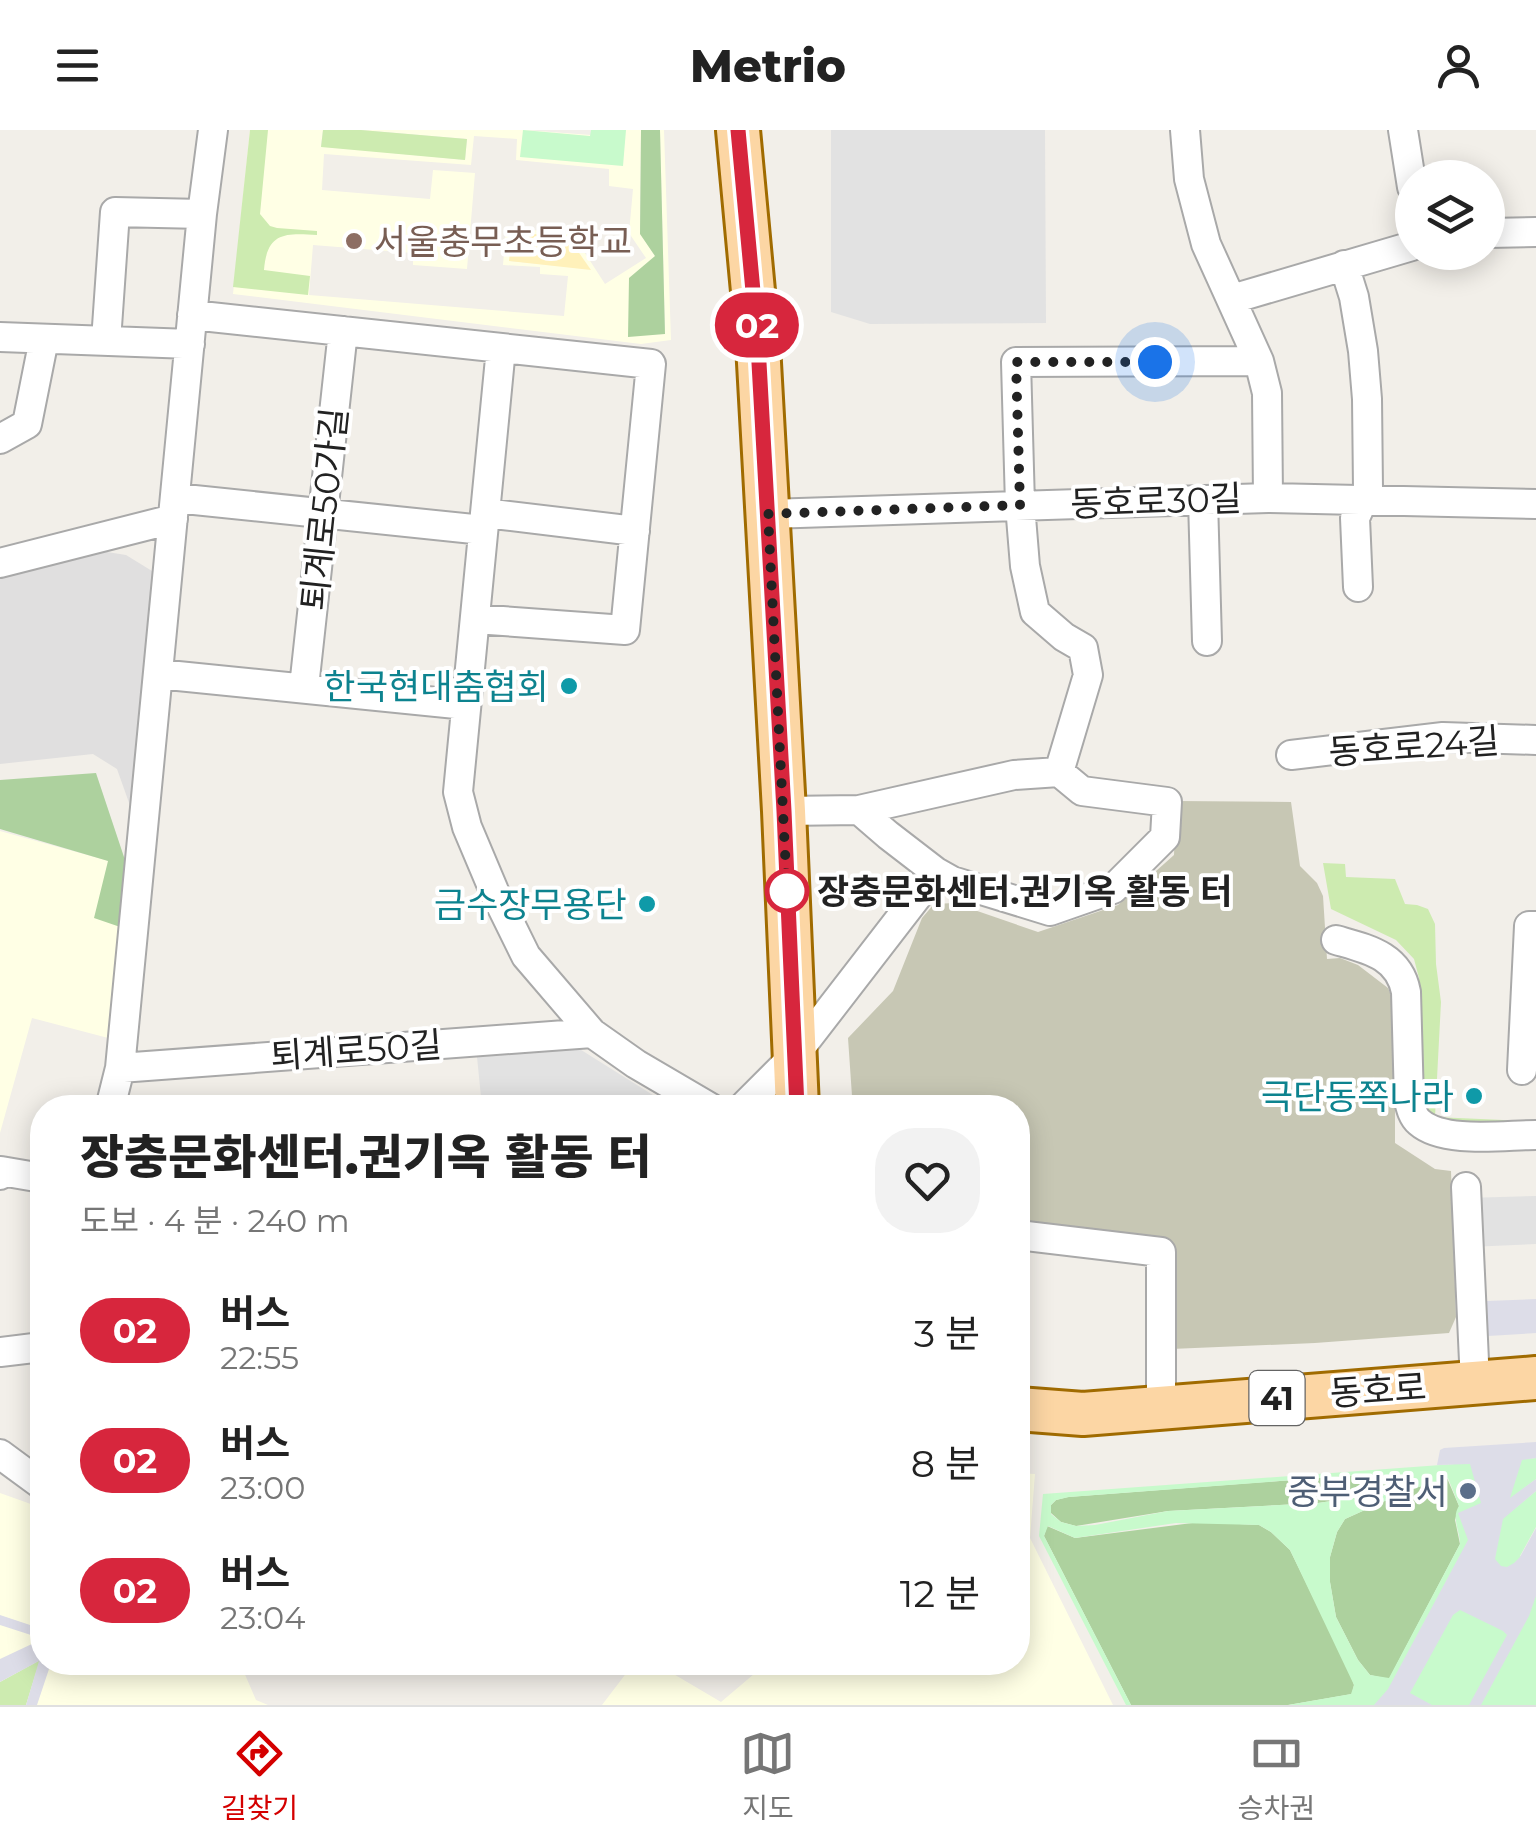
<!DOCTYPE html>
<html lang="ko">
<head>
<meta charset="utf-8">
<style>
  :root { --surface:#fff; --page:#f2f2f2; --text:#222; --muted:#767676; --line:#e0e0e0; --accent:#d40000 }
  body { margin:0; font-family:Montserrat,"Noto Sans KR",sans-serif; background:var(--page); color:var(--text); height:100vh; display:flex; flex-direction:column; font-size:38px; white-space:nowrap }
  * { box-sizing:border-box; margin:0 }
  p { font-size:32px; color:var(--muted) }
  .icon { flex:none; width:55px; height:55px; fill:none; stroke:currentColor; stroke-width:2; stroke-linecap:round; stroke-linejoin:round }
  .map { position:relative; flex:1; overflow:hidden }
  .details { position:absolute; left:30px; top:965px; width:1000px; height:580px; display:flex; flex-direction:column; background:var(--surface); border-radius:40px; box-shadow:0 5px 25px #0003 }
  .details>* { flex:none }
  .badge { padding:0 20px; border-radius:32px; font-size:35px; line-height:65px }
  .tools { position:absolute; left:1395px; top:30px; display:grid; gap:20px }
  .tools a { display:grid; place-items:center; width:110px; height:110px; border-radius:50%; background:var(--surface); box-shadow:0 5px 25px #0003; font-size:50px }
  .you { position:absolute; width:50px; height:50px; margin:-25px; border:8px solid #fff; border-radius:50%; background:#1a73e8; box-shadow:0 0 0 15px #1a73e833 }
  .map>.badge { position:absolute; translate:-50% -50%; box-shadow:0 0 0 5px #fff }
  .round { display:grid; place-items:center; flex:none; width:105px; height:105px; border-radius:40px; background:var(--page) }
  .summary { display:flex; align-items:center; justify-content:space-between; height:170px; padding:0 50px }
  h1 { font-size:48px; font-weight:800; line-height:75px }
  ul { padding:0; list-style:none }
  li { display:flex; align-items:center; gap:30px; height:130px; padding:0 50px }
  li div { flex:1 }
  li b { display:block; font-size:38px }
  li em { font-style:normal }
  li .badge { min-width:110px; font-weight:700; text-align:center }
  header { display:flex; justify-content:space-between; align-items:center; height:130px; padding:0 50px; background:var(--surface); font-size:45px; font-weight:800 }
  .tabs { display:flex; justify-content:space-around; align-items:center; height:140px; border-top:2px solid var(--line); background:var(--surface); font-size:28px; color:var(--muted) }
  .tabs a { display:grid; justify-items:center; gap:5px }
  .tabs .on { color:var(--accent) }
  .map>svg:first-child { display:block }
  .residential { fill:#e0dfdf }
  .education { fill:#ffffe5; fill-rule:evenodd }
  .construction { fill:#c7c7b4 }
  .grass { fill:#cdebb0 }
  .forest { fill:#add19e }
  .sand { fill:#fff1ba }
  .park { fill:#c8facc; fill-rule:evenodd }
  .parking { fill:#e2e2e2 }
  .plaza { fill:#dddde8 }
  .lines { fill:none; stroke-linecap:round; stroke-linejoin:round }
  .minor-casing { stroke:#a9a9a9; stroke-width:32 }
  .primary-casing { stroke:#a06b00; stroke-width:48 }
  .minor { stroke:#fff; stroke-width:28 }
  .primary { stroke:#fcd6a4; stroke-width:42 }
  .line-casing { stroke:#fff; stroke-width:22 }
  .line { stroke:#d7263d; stroke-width:15 }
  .walk { stroke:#222; stroke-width:10; stroke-dasharray:0 18 }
  .education-dot { fill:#8d6e63; stroke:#fff; stroke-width:4 }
  .culture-dot { fill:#0f9aa8; stroke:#fff; stroke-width:4 }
  .stop-dot { fill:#fff; stroke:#d7263d; stroke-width:5 }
  .service-dot { fill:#5c6f8a; stroke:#fff; stroke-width:4 }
  .labels { text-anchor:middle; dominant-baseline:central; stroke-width:8; stroke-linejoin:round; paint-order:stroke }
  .shield { fill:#fff; stroke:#646464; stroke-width:2.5 }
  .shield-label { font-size:32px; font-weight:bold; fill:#222 }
  .education-label { font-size:35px; fill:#785e54; stroke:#fff; text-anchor:start }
  .street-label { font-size:35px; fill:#222; stroke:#fff }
  .culture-label { font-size:35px; fill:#0d838f; stroke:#fff; text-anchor:end }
  .stop-label { font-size:35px; font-weight:bold; fill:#222; stroke:#fff; text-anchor:start }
  .service-label { font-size:35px; fill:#4e5e75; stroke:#fff; text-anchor:end }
</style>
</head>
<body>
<header><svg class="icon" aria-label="menu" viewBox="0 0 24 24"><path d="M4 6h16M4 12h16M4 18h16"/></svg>Metrio<svg class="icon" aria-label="person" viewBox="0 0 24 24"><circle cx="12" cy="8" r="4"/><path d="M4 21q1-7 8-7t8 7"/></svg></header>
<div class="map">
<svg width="1536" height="1575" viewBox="0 0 1536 1575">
  <rect width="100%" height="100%" fill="#f2efe9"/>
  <path class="residential" d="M 101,421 L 126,425 L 152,441 L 153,459 L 133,684 L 117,639 L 93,624 L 0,634 L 0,445 Z"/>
  <path class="education" d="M 250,0 L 323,0 L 321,16 L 465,30 L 467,9 L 361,0 L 525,0 L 591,5 L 591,0 L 641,0 L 640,103 L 655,126 L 665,204 L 660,0 L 664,0 L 671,210 L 641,214 L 233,164 ZM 474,6 L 517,9 L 516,30 L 609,39 L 609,56 L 633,59 L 629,103 L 646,128 L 605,154 L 572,103 L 506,98 L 503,135 L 540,137 L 540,144 L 568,146 L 564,186 L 309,165 L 313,115 L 413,123 L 413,135 L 467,139 L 475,43 L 433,40 L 430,69 L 322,60 L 324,24 L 471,35 ZM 512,103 L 590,139 L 510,131 Z
    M 0,701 L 109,731 L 129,800 L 112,909 L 32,888 L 0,1003 Z
    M 1018,1343 L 1035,1344 L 1030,1408 L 1113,1575 L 602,1575 L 634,1533 L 655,1533 L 721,1572 L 767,1533 L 1018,1532 Z
    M 0,1363 L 42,1378 L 42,1532 L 240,1533 L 256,1570 L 268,1575 L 0,1575 Z"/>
  <path class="construction" d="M 1176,671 L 1291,672 L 1300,736 L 1317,753 L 1323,766 L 1327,829 L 1340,828 L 1358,835 L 1388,858 L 1395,875 L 1395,1013 L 1435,1039 L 1451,1041 L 1456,1187 L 1449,1203 L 1315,1213 L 1171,1219 L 1168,1113 L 1018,1093 L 1018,978 L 902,977 L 852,966 L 848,908 L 893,861 L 922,788 L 934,774 L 954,773 L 1038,802 L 1118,775 L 1174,725 Z"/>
  <path class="grass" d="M 250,0 L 268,0 L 260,84 L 270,96 L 277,98 L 317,101 L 317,105 C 285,103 267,102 264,140 L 310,146 L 308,165 L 233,157 Z
    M 323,0 L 361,0 L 467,9 L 465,30 L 321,17 Z
    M 1323,733 L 1345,734 L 1346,747 L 1395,749 L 1405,774 L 1417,775 L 1428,779 L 1435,794 L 1436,834 L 1441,872 L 1435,987 L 1526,991 L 1525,1000 L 1428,989 L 1418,958 L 1419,848 L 1414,829 L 1396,810 L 1331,779 Z
    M 40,1530 L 26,1575 L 0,1575 L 0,1552 Z"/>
  <path class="forest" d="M 641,0 L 660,0 L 665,204 L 628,207 L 629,148 L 655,126 L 640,104 Z
    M 96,643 L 129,742 L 129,800 L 94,788 L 108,731 L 0,699 L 0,650 Z
    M 1373,1344 L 1394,1346 L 1394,1352 L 1358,1367 L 1318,1373 L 1168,1381 L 1076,1396 L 1061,1392 L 1051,1383 L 1051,1375 L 1056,1370 L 1068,1367 Z
    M 1447,1348 L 1459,1376 L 1455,1390 L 1460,1414 L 1389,1549 L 1370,1545 L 1358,1530 L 1336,1487 L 1330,1452 L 1330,1427 L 1337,1402 L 1345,1389 L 1409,1360 Z
    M 1200,1392 L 1259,1395 L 1271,1402 L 1290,1420 L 1351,1545 L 1354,1555 L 1352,1564 L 1288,1575 L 1131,1575 L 1044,1406 L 1047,1396 L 1075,1408 Z"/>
  <path class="sand" d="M 512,102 L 568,107 L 591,140 L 509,131 Z"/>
  <path class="park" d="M 523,0 L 590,6 L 591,0 L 626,0 L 623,36 L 520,27 Z
    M 1536,1328 L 1536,1349 L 1510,1369 L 1504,1387 L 1536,1361 L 1536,1397 L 1520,1426 L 1536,1436 L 1536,1575 L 1288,1575 L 1351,1564 L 1354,1555 L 1290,1420 L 1271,1402 L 1259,1395 L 1176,1393 L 1075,1408 L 1048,1396 L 1044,1406 L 1131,1575 L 1126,1575 L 1039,1406 L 1043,1364 ZM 1373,1344 L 1394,1347 L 1393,1352 L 1358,1367 L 1318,1373 L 1168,1381 L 1095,1395 L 1076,1396 L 1061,1392 L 1051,1384 L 1051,1375 L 1056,1370 L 1069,1367 ZM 1448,1348 L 1459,1376 C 1451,1388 1460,1401 1460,1414 L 1389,1548 L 1370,1545 L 1358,1530 L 1336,1487 L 1330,1452 L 1330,1427 L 1337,1402 L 1345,1389 L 1409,1360 Z"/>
  <path class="parking" d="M 831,0 L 1045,0 L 1046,193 L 870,194 L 831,182 Z
    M 578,918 L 672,977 L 482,977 L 477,927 Z
    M 1536,1066 L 1536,1114 L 1469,1117 L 1466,1068 Z"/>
  <path class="plaza" d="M 1536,1169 L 1536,1203 L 1488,1206 L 1483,1195 L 1487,1171 Z
    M 1536,1312 L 1536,1328 L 1522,1330 L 1510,1368 L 1536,1349 L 1536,1361 L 1503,1389 L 1495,1429 L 1501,1436 L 1507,1437 L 1514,1433 L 1520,1427 L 1536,1398 L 1536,1466 L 1529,1486 L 1481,1575 L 1469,1575 L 1507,1505 L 1503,1501 L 1460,1480 L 1453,1485 L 1410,1563 L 1432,1575 L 1374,1575 L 1388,1559 L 1468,1410 L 1458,1383 L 1481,1373 L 1470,1334 L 1437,1335 L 1440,1320 L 1444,1318 Z
    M 0,1485 L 39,1498 L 42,1506 L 42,1532 L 51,1533 L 37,1575 L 26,1575 L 39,1531 L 0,1552 L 0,1529 L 34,1513 L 31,1505 L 0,1495 Z"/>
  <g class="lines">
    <defs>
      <path id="minor" d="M 1185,0 L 1189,49 L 1206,114 L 1259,231 L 1267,263 L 1268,368
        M 1403,0 L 1412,57
        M 1488,103 L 1536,102
        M 1344,135 L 1354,167 L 1363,221 L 1367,269 L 1368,359 L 1355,388 L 1358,457
        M 1232,169 L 1412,116
        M 192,185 L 651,234 L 625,500 L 475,489
        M 0,207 L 190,214
        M 106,211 L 115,82 L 202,84
        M 501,218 L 458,662 L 467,697 L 494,761 L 526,826 L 592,903 L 636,934 L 711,978
        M 0,309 L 27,294 L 44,209
        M 175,368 L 483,400
        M 1203,370 L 1207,511
        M 485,383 L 635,401
        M 768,384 L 1268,368 L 1536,374
        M 0,433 L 173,389
        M 158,544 L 466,575
        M 304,557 L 343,201
        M 1291,625 L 1443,607 L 1536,610
        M 1059,642 L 1088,545 L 1083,518 L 1064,507 L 1035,482 L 1025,436 L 1020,375 L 1016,232 L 1259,231
        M 859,680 L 888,705 L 936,742 L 952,751 L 1050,781 L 1113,759 L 1165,707 L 1167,672 L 1082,661 L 1059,642
        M 784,681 L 859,680 L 1014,645 L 1059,642
        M 1336,810 C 1367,819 1399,825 1406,862 L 1409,971 C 1411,979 1413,987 1419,992 C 1444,1014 1504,1005 1536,1005
        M 120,938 L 592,903
        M 1522,940 L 1529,796 L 1536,796
        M 110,978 L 120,938 L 202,84 L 213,0
        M 742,978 L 794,926 L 936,742
        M 0,1045 L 1,1041 L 42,1048
        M 1466,1057 L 1475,1253
        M 1018,1105 L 1161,1122 L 1161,1278
        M 0,1222 L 42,1217
        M 0,1324 L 42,1355"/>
      <path id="primary" d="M 738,0 L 758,215 L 784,681 L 797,978
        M 1018,1279 L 1083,1284 L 1536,1248"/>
    </defs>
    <use href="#minor" class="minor-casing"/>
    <use href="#primary" class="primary-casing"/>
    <use href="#minor" class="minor"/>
    <use href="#primary" class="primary"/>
  </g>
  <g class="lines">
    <defs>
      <path id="line" d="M 738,0 L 758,215 L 784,681 L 797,978"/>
    </defs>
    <use href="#line" class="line-casing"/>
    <use href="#line" class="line"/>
    <path class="walk" d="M 787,761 L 768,384 L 1020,375 L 1016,232 L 1155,232"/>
  </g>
  <circle class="education-dot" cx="354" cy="111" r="10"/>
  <g class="culture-dot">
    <circle cx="569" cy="556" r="10"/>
    <circle cx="647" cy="774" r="10"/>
    <circle cx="1474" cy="966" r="10"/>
  </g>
  <circle class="stop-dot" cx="787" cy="761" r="20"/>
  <circle class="service-dot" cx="1468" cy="1361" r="10"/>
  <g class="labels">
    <rect class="shield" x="1249.5" y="1241" width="55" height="54" rx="8"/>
    <g class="shield-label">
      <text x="1277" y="1268">41</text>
    </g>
    <g class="education-label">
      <text x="374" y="111">서울충무초등학교</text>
    </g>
    <g class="street-label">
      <text transform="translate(1156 371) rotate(-2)">동호로30길</text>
      <text transform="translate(324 379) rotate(-84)">퇴계로50가길</text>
      <text transform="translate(1414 616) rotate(-4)">동호로24길</text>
      <text transform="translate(356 920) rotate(-4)">퇴계로50길</text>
      <text transform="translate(1378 1260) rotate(-4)">동호로</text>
    </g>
    <g class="culture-label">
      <text x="549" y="556">한국현대춤협회</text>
      <text x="627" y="774">금수장무용단</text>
      <text x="1454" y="966">극단동쪽나라</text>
    </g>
    <g class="stop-label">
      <text x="817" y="761">장충문화센터.권기옥 활동 터</text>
    </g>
    <g class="service-label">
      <text x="1448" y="1361">중부경찰서</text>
    </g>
  </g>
</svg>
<div class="tools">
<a><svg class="icon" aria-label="layers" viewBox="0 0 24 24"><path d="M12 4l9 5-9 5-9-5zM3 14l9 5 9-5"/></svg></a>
</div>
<div class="you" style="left:1155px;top:232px"></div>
<b class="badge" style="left:757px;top:195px;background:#d7263d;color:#fff">02</b>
<section class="details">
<div class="summary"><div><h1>장충문화센터.권기옥 활동 터</h1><p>도보 · 4 분 · 240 m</p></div><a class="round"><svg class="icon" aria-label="heart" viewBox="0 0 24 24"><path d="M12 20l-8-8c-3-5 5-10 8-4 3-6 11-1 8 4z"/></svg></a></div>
<ul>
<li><span class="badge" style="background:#d7263d;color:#fff">02</span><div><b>버스</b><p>22:55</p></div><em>3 분</em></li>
<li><span class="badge" style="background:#d7263d;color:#fff">02</span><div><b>버스</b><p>23:00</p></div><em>8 분</em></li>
<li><span class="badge" style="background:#d7263d;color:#fff">02</span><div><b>버스</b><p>23:04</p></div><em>12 분</em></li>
</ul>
</section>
</div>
<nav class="tabs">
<a class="on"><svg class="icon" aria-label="directions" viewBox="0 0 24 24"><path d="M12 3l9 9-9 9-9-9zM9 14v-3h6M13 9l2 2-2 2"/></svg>길찾기</a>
<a><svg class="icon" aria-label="map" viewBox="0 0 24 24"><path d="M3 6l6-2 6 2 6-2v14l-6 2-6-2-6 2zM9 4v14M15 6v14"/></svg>지도</a>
<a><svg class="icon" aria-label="tickets" viewBox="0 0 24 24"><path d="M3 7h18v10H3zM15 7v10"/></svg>승차권</a>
</nav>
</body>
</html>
